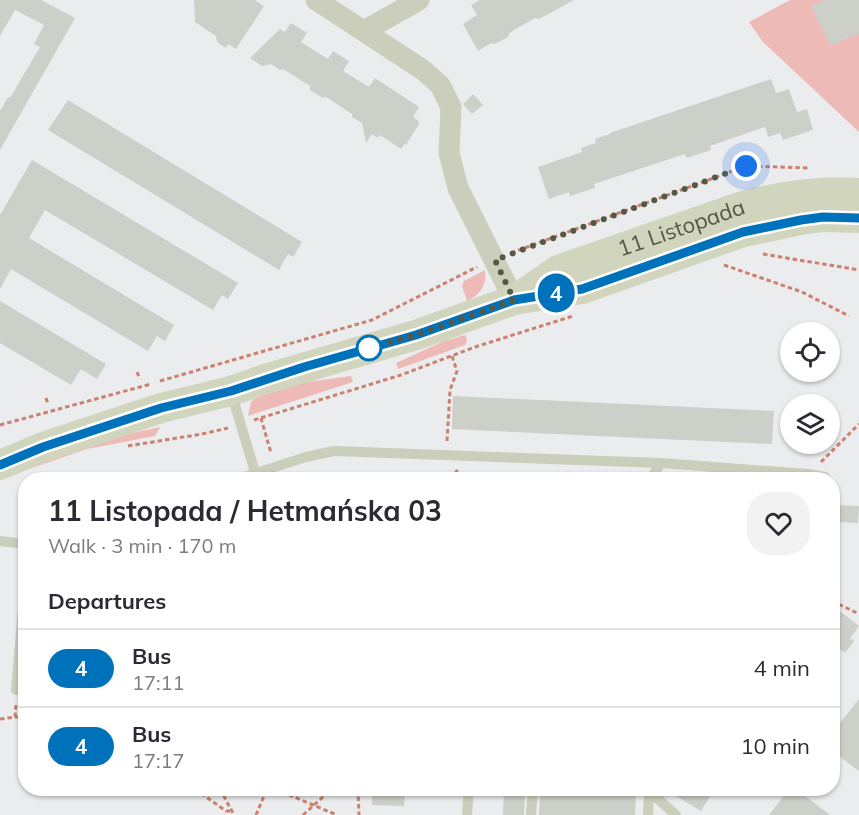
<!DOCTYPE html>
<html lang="en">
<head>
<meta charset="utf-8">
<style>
  :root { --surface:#fff; --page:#f2f2f3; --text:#2b2b33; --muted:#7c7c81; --line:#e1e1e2 }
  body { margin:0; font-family:Mulish,sans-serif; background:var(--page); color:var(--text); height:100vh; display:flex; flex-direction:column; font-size:22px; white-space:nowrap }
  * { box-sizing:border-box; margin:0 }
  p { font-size:20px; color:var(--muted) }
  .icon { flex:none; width:33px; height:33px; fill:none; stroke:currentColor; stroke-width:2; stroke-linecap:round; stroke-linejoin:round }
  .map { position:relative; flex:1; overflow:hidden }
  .details { position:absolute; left:18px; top:472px; width:822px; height:324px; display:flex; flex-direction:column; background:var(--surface); border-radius:24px; box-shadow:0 2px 4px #0004 }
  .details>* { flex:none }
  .badge { padding:0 12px; border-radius:20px; font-size:21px; line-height:39px }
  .buttons { position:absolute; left:780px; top:322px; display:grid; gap:12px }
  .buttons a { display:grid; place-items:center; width:60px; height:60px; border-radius:50%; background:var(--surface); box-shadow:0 2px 4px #0004; font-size:30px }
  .you { position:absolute; width:30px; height:30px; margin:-15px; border:4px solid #fff; border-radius:50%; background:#1a73e8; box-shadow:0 0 0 9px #1a73e833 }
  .map>.badge { position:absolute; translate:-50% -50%; box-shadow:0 0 0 3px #fff }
  h2 { padding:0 30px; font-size:22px; line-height:54px }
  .round { display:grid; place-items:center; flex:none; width:63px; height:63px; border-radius:24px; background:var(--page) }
  .summary { display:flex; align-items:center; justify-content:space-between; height:102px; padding:0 30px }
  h1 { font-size:28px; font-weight:700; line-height:45px }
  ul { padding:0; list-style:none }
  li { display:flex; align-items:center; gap:18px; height:78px; padding:0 30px; border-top:2px solid var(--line) }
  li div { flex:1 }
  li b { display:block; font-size:22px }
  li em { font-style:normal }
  li .badge { min-width:66px; font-weight:700; text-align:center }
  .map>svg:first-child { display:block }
  .green { fill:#eebab7 }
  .building { fill:#cdd0c8 }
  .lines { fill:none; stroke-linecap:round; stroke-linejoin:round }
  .path { stroke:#cc806f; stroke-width:3; stroke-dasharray:4.5 3; stroke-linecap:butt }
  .lane { stroke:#cccebc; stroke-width:10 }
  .street { stroke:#cccebc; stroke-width:21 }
  .secondary { stroke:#d1d5bd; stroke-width:30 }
  .line-casing { stroke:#fff; stroke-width:14 }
  .line { stroke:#0072bc; stroke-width:9 }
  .walk { stroke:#555944; stroke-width:6; stroke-dasharray:0 10.8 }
  .stop-dot { fill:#fff; stroke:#0072bc; stroke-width:3 }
  .labels { text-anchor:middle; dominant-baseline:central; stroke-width:6; stroke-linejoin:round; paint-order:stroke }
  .street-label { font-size:22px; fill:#555944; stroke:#fff }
</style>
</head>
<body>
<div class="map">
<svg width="859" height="815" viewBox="0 0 859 815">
  <rect width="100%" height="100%" fill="#ebecee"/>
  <path class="green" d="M 790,0 L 859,0 L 859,132 L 763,42 L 749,22 Z
    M 485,270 C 487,285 480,295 467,301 L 462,286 L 464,281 Z
    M 465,335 L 467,341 L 465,345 L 398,369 L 396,363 L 444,341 Z
    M 351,376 L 353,382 L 248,416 L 251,402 L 258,395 L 299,383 Z
    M 160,427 L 155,436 L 87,449 L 0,479 L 86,443 Z"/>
  <path class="building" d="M 0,0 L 41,0 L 75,18 L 0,150 L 0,111 L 8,97 L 10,98 L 40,47 L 34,44 L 44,25 L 15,10 L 0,36 Z
    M 194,0 L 255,0 L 264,6 L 236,49 L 228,44 L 226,48 L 217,42 L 216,36 L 195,22 Z
    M 480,0 L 574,0 L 539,19 L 535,18 L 509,33 L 508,37 L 495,44 L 491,43 L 478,51 L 463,24 L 477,15 L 471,5 Z
    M 824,0 L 859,0 L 859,33 L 831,46 L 811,6 Z
    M 291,23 L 307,33 L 301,42 L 328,59 L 333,51 L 349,61 L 343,71 L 369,87 L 375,78 L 419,107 L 413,117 L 419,121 L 418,123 L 419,124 L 406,145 L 404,144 L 401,149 L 380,135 L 378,138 L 372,134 L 366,143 L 362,123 L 352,117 L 352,114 L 326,97 L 323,98 L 310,90 L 310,86 L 283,69 L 280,70 L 271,64 L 262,66 L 250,58 L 280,29 L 285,32 Z
    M 771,79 L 776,93 L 789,89 L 797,112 L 807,109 L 813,130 L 783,140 L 780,133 L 768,137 L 765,127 L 710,146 L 711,150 L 687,158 L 685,154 L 594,184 L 595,188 L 570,196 L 569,192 L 549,199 L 538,167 L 582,152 L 581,148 L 596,143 L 595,139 L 610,134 L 610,133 Z
    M 473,94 L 483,105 L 472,114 L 463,104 Z
    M 68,100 L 302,242 L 293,257 L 288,254 L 279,270 L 48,130 Z
    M 32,160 L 238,283 L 228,299 L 222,295 L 213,310 L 45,210 L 29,238 L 174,325 L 165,341 L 157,336 L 148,351 L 11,269 L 0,289 L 0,215 Z
    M 0,301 L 106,364 L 97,379 L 81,369 L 71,385 L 0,343 Z
    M 453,396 L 774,411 L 772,444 L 452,429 Z
    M 840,505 L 859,506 L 858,523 L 840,522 Z
    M 832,605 L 859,626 L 850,638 L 854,641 L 845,653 L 832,643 Z
    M 859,699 L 859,771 L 832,751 L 832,733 Z
    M 372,789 L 405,789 L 404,806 L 372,805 Z
    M 504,789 L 525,789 L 524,815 L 503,815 Z
    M 664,789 L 698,789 L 710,796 L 701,811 Z
    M 789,789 L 796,789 L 830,815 L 769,815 Z
    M 540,790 L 636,794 L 635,815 L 539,815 Z"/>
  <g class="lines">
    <path class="path" d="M 511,253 L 746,166 L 809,168
      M 763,254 L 859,270
      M 724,265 L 802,292 L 849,316
      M 137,372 L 140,379
      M 160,381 L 372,320 L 477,267
      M 46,398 L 48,404
      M 261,418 L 271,453
      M 254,420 L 401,375 L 475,347 L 573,316
      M 0,425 L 151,384
      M 447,441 L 450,390 L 457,371 L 452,356
      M 128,446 L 202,434 L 228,428
      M 821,462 L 859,424
      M 451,480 L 458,469
      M 832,601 L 859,614
      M 15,717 L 16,703
      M 0,719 L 15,717 L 26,717
      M 195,789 L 226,811 L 232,811
      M 220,789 L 234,815
      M 275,789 L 337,815
      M 358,789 L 359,815
      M 256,815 L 267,789
      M 303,815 L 332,789"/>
    <path class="lane" d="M 231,392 L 255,472
      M 235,480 L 306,457 L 334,451 L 661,463 L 809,474 L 825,477 L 827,480
      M 650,480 L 661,463
      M 0,541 L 26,544
      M 16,690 L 26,573
      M 646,789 L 649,791 L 648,815
      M 649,791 L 676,815
      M 467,815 L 469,789
      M 531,815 L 533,789"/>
    <path class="street" d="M 316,0 L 423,70 L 440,85 L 451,107 L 449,153 L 458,188 L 514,300
      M 364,31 L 419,0"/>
    <g class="secondary">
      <path id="s1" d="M 522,295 L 558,270 L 743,206 C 781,196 819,190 859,193"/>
      <path d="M 0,465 L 43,447 L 161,408 L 231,391 L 265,379 L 416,335 L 514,300 L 582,289 L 743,232 L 801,220 L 823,217 L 859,218"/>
    </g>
  </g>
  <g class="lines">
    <defs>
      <path id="line" d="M 0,465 L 43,447 L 161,408 L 231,391 L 304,367 L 416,335 L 514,300 L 582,289 L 743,232 L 801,220 L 823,217 L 859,218"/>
    </defs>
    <use href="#line" class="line-casing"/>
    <use href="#line" class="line"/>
    <path class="walk" d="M 369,348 L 416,335 L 514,300 L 495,260 L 746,166"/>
  </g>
  <circle class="stop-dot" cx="369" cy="348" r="12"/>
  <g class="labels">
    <g class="street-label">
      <text stroke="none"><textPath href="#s1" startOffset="174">11 Listopada</textPath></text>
    </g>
  </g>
</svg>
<div class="buttons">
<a><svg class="icon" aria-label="locate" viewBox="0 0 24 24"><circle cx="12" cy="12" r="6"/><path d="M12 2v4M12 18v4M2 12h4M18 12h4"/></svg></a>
<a><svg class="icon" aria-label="layers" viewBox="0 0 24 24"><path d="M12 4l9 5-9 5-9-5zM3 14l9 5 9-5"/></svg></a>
</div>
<div class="you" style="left:746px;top:166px"></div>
<b class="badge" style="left:556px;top:293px;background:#0072bc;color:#fff">4</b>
<section class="details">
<div class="summary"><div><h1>11 Listopada / Hetmańska 03</h1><p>Walk · 3 min · 170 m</p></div><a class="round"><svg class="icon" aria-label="heart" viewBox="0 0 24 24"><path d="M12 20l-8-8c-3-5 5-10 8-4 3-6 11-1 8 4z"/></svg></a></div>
<h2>Departures</h2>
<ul>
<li><span class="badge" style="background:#0072bc;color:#fff">4</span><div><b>Bus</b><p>17:11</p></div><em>4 min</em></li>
<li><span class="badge" style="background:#0072bc;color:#fff">4</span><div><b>Bus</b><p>17:17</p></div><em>10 min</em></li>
</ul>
</section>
</div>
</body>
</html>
